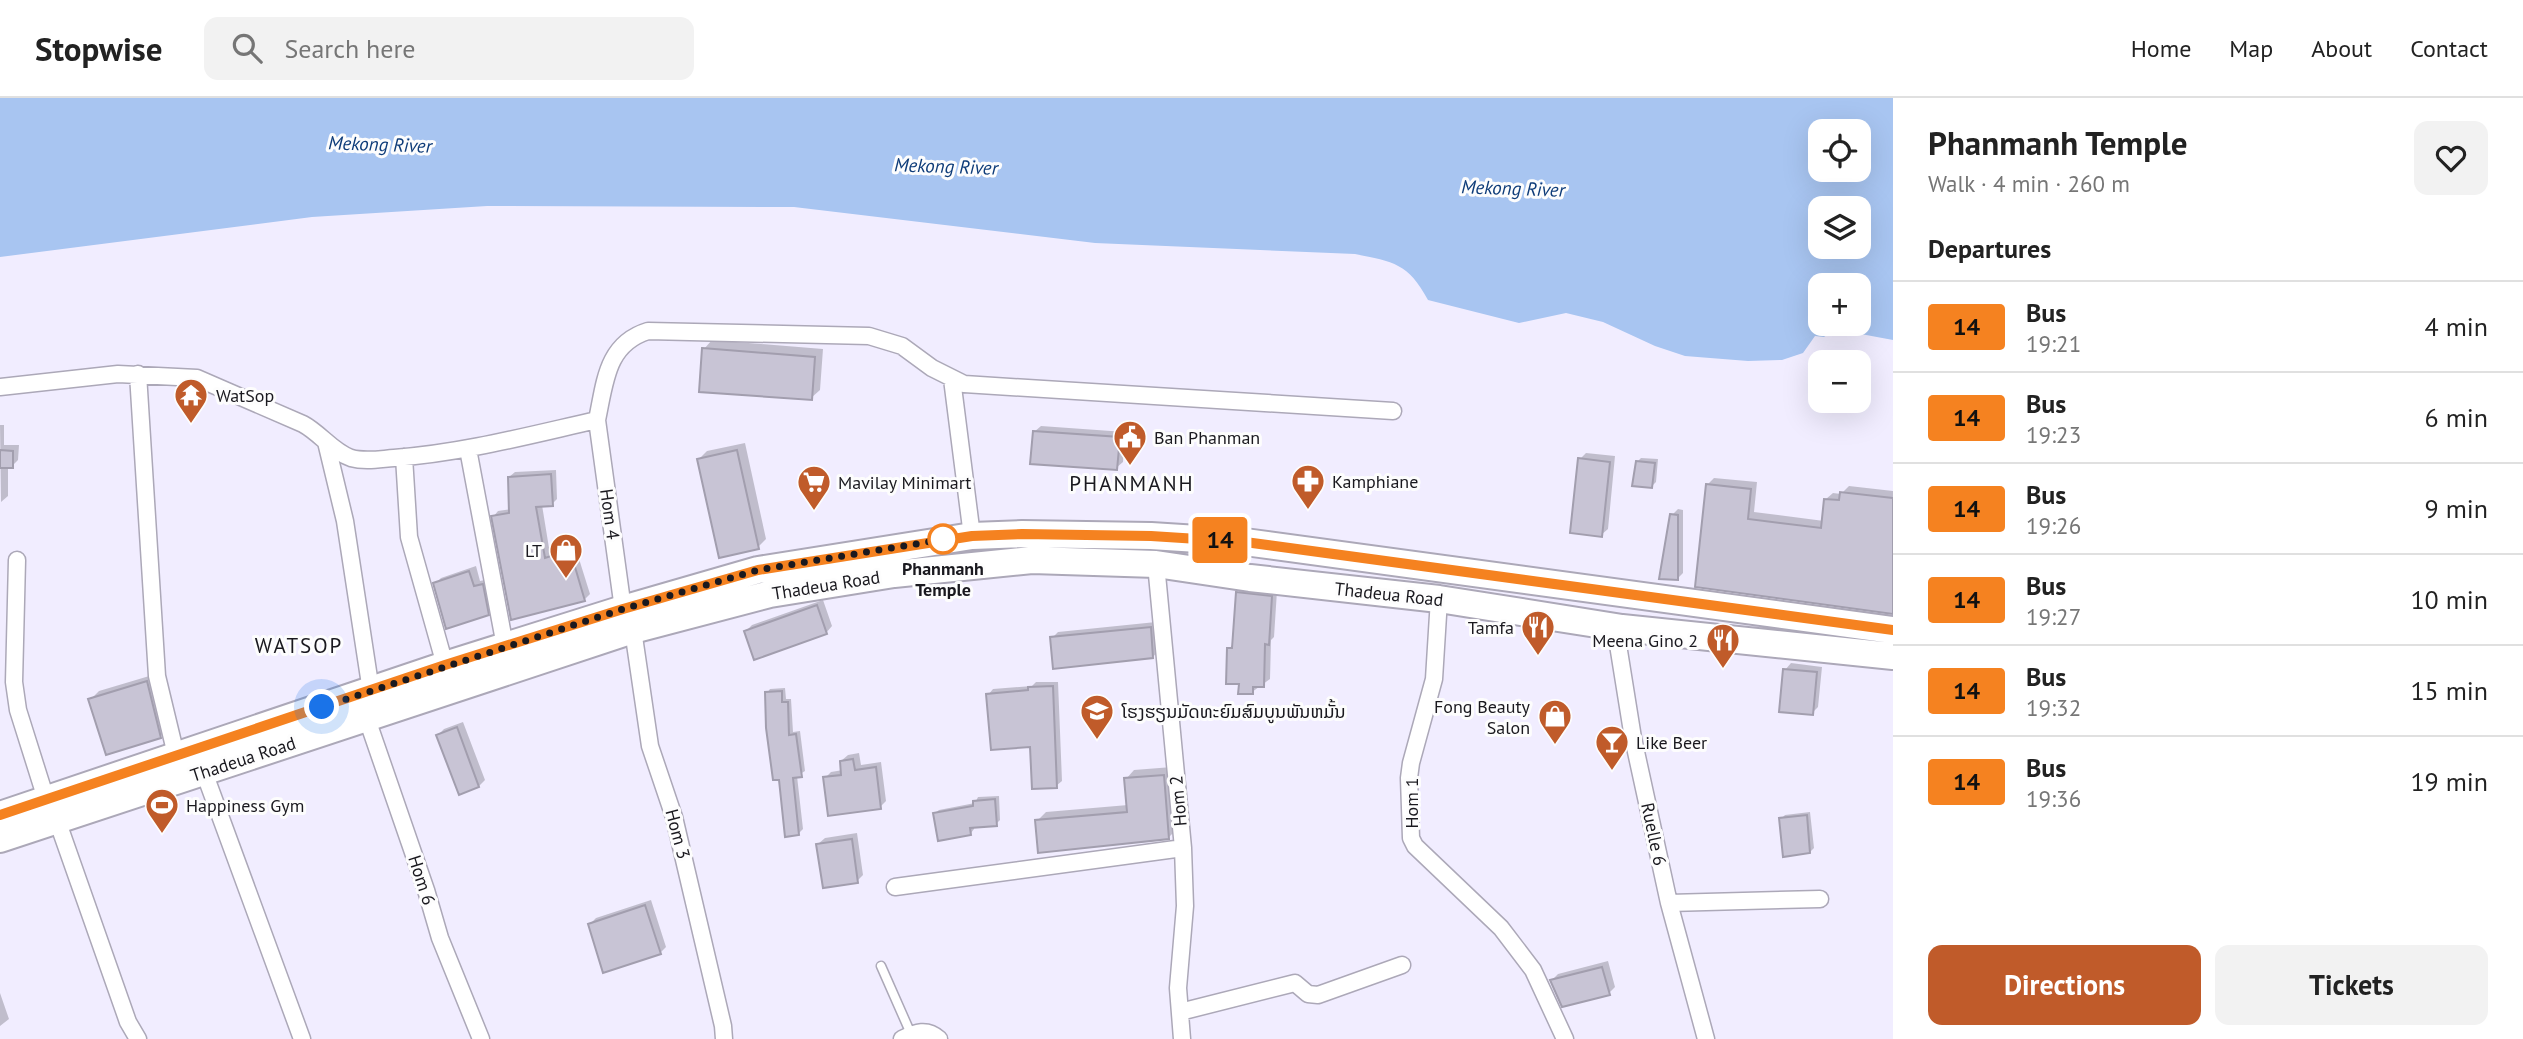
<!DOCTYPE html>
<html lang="en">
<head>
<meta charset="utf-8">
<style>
  :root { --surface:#fff; --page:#f2f2f2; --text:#222; --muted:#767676; --line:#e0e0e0; --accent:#c05b2a }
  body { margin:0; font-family:"PT Sans","Noto Sans Lao",sans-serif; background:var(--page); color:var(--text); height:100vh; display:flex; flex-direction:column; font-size:26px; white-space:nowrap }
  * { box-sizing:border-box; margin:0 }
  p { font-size:23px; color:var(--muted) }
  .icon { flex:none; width:38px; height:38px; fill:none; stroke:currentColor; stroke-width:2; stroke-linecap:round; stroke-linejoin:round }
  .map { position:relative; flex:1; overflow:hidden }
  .drawer { display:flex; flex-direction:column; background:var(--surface); width:630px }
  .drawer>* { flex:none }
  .badge { padding:0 14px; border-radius:5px; font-size:24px; line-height:46px }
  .tools { position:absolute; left:1808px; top:21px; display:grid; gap:14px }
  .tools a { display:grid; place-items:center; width:63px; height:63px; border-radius:14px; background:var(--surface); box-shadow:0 7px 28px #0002; font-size:35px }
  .you { position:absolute; width:35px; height:35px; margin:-18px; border:5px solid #fff; border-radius:50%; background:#1a73e8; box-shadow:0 0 0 10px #1a73e833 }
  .map>.badge { position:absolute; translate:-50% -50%; box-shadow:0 0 0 4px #fff }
  h2 { padding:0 35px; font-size:26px; line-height:63px }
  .round { display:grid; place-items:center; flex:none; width:74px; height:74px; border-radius:14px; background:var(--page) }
  .headline { display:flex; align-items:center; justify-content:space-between; height:119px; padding:0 35px }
  h1 { font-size:33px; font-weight:700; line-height:52px }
  .button { display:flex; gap:14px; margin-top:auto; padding:14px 35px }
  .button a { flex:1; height:80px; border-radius:14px; background:var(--accent); color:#fff; font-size:28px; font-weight:700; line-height:80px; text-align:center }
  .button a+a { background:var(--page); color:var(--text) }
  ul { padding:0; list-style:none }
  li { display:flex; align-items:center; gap:21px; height:91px; padding:0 35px; border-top:2px solid var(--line) }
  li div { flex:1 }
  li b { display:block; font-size:26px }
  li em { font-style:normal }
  li .badge { min-width:77px; font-weight:700; text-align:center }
  header { display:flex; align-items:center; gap:42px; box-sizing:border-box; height:98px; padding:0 35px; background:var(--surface); border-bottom:2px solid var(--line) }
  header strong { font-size:33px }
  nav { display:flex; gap:38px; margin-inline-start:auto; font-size:24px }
  .search { width:490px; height:63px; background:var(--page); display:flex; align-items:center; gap:18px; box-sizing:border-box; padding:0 24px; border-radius:14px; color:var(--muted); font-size:26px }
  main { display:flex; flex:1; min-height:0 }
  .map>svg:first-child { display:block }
  .water { fill:#a8c5f1; fill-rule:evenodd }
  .shadow { fill:#0003 }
  .building { fill:#c8c4d5; stroke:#a29eae; stroke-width:2 }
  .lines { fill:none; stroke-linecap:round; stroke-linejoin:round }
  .lane-casing { stroke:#aca8b8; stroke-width:11 }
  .street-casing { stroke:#aca8b8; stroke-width:19 }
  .primary-casing { stroke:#aca8b8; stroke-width:30 }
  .lane { stroke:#fff; stroke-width:8 }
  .street { stroke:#fff; stroke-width:16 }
  .primary { stroke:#fff; stroke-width:26 }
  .line-casing { stroke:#fff; stroke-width:16 }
  .line { stroke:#f58220; stroke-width:10 }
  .walk { stroke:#1a191f; stroke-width:7; stroke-dasharray:0 12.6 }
  .stop-dot { fill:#fff; stroke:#f58220; stroke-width:3.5 }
  .labels { text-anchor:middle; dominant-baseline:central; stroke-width:6; stroke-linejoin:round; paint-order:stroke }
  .poi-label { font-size:18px; fill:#1a191f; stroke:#fdfdfd; text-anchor:start }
  .street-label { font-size:18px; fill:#1a191f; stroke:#fdfdfd }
  .stop-label { font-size:18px; font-weight:bold; fill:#1a191f; stroke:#fdfdfd }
  .water-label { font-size:19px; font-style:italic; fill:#0e3c79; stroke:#fdfdfd }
  .quarter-label { font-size:21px; letter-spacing:2px; fill:#1a191f; stroke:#fdfdfd }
</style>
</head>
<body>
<header>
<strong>Stopwise</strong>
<div class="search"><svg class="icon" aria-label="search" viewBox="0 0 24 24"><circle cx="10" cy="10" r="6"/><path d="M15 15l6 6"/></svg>Search here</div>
<nav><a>Home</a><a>Map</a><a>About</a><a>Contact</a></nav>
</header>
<main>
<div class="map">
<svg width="1893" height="941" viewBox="0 0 1893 941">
  <rect width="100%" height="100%" fill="#f1edff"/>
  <path class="water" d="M 0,0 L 1893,0 L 1893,242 L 1834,231 L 1824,239 L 1815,238 L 1803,255 L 1782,262 L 1748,263 L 1685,258 L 1655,248 L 1603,224 L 1566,215 L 1519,225 L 1428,202 C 1408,165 1394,164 1355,156 L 1095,145 L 794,109 L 487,108 L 312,119 L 0,159 ZM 1820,33 L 1858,33 L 1858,72 L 1820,72 ZM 1820,110 L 1858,110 L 1858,149 L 1820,149 ZM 1820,187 L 1858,187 L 1858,226 L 1820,226 Z"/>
  <path class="shadow" d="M 712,242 L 823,251 L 820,292 L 811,300 L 704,251 Z
    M 0,327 L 4,327 L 4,347 L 19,347 L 18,362 L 12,368 L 8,368 L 8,398 L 1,404 Z
    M 1041,328 L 1125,334 L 1123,364 L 1116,370 L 1034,334 Z
    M 745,345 L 766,441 L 758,449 L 699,361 L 707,353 Z
    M 1586,355 L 1615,358 L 1608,431 L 1601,437 L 1580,361 Z
    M 1641,360 L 1658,361 L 1656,384 L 1652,388 L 1637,364 Z
    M 556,372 L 557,401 L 552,406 L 542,407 L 550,456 L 575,448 L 590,496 L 584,502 L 493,419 L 498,413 L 511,411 L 509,379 L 515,374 Z
    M 1714,380 L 1757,384 L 1754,414 L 1824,423 L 1826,401 L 1833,395 L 1841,396 L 1849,388 L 1893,393 L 1893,514 L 1697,488 L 1707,387 Z
    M 1678,411 L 1683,412 L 1683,475 L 1677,481 L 1672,417 Z
    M 476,468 L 480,483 L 489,481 L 494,510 L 488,516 L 435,486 L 441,480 Z
    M 1244,488 L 1277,493 L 1274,539 L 1271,542 L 1270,581 L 1252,594 L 1240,584 L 1229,551 L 1234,545 L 1238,495 Z
    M 823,502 L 832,528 L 826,535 L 746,533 L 752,527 Z
    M 1156,524 L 1159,552 L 1153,559 L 1052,540 L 1058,534 Z
    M 1791,565 L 1822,569 L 1818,609 L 1812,615 L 1785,572 Z
    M 156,576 L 169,630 L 160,639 L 90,602 L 99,593 Z
    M 1036,584 L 1058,584 L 1062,683 L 1056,688 L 1032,647 L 988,597 L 993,591 L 1032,588 Z
    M 785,590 L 786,601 L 791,601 L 793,634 L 800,633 L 805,673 L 797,678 L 803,731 L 799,735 L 767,595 L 770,591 Z
    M 463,624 L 485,682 L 479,688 L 438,637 L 444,631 Z
    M 859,655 L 861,667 L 881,664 L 886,703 L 880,709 L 825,680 L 831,674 L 843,672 L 841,663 L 848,657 Z
    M 1172,669 L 1177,731 L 1168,740 L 1037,723 L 1046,714 L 1128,707 L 1126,681 L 1134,672 Z
    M 999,698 L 1000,722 L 996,726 L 974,728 L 974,731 L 971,735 L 935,715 L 939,712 L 975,705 L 978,699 Z
    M 1810,714 L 1814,750 L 1810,754 L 1781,721 L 1785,717 Z
    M 857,735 L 863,777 L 857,783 L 818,746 L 825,740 Z
    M 651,802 L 666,849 L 660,855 L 590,826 L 596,820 Z
    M 1608,863 L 1615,889 L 1609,895 L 1552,882 L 1558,876 Z
    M 0,895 L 9,921 L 0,928 Z"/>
  <path class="building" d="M 702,250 L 815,259 L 812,302 L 699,294 Z
    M 1033,333 L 1120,339 L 1117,372 L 1030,366 Z
    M 0,352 L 13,353 L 13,370 L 0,370 Z
    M 737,352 L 759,451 L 719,460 L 697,361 Z
    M 1578,360 L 1610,364 L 1602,439 L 1570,435 Z
    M 1636,363 L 1655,365 L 1652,390 L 1632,388 Z
    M 551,376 L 553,408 L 536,409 L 545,460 L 570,452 L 585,503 L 511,522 L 491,418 L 509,415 L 508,379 Z
    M 1706,386 L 1751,391 L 1748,421 L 1821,430 L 1824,401 L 1839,402 L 1840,394 L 1893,400 L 1893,516 L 1695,489 Z
    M 1670,416 L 1678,417 L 1678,482 L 1659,481 Z
    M 469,473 L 474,488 L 483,486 L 489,517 L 446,531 L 433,485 Z
    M 1236,494 L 1272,498 L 1269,547 L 1265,546 L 1264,589 L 1253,589 L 1253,596 L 1238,596 L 1239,586 L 1226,586 L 1227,550 L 1232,550 Z
    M 817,507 L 827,536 L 754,562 L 744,533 Z
    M 1151,529 L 1153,560 L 1053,571 L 1050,539 Z
    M 1783,571 L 1817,574 L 1813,617 L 1779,614 Z
    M 147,583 L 161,640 L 106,657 L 88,601 Z
    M 1053,588 L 1057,690 L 1032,691 L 1030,649 L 991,652 L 986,596 L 1028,592 L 1028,589 Z
    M 782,593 L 782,604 L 788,604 L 789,637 L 796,636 L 802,679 L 793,680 L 799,737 L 785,739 L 779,682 L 773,682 L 766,630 L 765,594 Z
    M 457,629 L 479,689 L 459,697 L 436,637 Z
    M 853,661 L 855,672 L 876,669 L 881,711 L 828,718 L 823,679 L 841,677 L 840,663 Z
    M 1164,677 L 1169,741 L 1038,755 L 1035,722 L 1127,714 L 1124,680 Z
    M 995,701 L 997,728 L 970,730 L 971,737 L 938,743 L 933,715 L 973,708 L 973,703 Z
    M 1807,717 L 1810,755 L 1783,759 L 1779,720 Z
    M 852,741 L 858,785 L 823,790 L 816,746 Z
    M 645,807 L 661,856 L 603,875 L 588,826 Z
    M 1602,869 L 1610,897 L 1562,909 L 1550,882 Z"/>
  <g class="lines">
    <defs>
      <path id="lane" d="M 881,868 L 911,936"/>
      <path id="street" d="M 138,276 L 157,578 L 176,657
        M 952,281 L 972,438
        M 0,289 L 118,276 L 197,280 L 303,326 C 320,335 333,354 351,360 C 365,364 380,361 394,360 C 463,355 530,337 597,322 C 605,285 606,246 648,233 L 869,238 L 902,248 L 932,270 L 964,286 L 1393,313
        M 597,322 L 623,511
        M 326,344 L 345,423 L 371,593 L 367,621 L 426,792 L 440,840 L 481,941
        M 468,351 L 505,548
        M 404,359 L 409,439 L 445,567
        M 17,462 L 14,584 L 18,612 L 46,701
        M 1156,466 L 1183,750 L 1185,808 L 1178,890 L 1182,941
        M 1439,501 L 1434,581 L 1411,665 L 1409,680 L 1411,740 L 1415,748 L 1501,830 L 1533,872 L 1565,941
        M 1615,528 L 1633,640 L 1669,805 L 1706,941
        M 633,532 L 650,648 L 674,719 L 723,928 L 724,941
        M 204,674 L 302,941
        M 57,722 L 128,924 L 138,941
        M 895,789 L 1183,750
        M 1669,805 L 1820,801
        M 1180,914 L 1295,885 L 1308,896 L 1318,897 L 1402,867
        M 902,941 C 916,934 927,930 939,941"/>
      <path id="primary" d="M 0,717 L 445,567 L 623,511 L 758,472 L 972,438 L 1022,436 L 1151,438 L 1245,444 L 1893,532
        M 0,741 L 633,532 L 770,496 L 894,476 L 1032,462 L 1156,466 L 1250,480 L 1439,501 L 1622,530 L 1893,558"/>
    </defs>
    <use href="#lane" class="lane-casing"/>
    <use href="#street" class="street-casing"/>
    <use href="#primary" class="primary-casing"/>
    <use href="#lane" class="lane"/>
    <use href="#street" class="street"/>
    <use href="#primary" class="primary"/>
  </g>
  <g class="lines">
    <defs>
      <path id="line" d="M 0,717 L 445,567 L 623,511 L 758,472 L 972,438 L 1022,436 L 1151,438 L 1245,444 L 1893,532"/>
    </defs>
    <use href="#line" class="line-casing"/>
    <use href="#line" class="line"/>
    <path class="walk" d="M 322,609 L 623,511 L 758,472 L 946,441 L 943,441"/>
  </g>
  <defs>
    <symbol id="temple-pin" viewBox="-11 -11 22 30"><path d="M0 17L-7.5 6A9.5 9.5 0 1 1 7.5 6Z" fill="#c05b2a" stroke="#fdfdfd"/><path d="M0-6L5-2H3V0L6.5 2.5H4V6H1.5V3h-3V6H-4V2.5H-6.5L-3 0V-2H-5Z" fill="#fff"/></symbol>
    <symbol id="civic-pin" viewBox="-11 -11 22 30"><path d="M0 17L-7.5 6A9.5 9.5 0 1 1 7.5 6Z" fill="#c05b2a" stroke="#fdfdfd"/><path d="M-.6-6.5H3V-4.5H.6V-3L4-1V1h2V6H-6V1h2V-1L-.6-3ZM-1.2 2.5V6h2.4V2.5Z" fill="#fff"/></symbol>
    <symbol id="pharmacy-pin" viewBox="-11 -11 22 30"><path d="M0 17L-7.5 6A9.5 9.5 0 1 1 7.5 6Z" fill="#c05b2a" stroke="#fdfdfd"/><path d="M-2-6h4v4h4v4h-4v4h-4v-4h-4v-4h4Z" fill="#fff"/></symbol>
    <symbol id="supermarket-pin" viewBox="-11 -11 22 30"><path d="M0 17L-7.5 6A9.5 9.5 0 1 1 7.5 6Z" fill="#c05b2a" stroke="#fdfdfd"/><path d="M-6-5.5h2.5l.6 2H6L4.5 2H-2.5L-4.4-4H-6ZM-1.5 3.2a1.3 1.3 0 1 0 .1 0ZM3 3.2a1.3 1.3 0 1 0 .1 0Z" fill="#fff"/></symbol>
    <symbol id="shop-pin" viewBox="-11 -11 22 30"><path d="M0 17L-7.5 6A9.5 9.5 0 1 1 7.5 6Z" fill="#c05b2a" stroke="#fdfdfd"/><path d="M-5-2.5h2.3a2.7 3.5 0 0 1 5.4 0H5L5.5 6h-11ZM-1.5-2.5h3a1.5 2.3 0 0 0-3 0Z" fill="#fff"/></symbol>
    <symbol id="restaurant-pin" viewBox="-11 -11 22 30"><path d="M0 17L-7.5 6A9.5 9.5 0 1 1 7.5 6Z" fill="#c05b2a" stroke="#fdfdfd"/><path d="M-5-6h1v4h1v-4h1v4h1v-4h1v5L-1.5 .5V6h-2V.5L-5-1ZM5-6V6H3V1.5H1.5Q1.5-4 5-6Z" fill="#fff"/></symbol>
    <symbol id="school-pin" viewBox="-11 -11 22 30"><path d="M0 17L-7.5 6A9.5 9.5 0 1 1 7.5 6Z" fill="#c05b2a" stroke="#fdfdfd"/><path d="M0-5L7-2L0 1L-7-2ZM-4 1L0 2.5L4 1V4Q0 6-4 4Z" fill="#fff"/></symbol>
    <symbol id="bar-pin" viewBox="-11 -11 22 30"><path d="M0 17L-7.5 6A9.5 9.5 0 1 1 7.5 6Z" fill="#c05b2a" stroke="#fdfdfd"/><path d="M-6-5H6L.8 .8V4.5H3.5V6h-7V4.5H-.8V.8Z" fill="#fff"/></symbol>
    <symbol id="stadium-pin" viewBox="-11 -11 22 30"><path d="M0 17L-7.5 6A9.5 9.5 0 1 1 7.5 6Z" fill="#c05b2a" stroke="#fdfdfd"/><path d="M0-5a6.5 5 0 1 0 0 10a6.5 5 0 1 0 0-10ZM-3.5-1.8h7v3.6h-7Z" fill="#fff"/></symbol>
  </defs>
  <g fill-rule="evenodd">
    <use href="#temple-pin" x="172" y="278" width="38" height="52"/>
    <use href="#civic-pin" x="1111" y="320" width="38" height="52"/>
    <use href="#pharmacy-pin" x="1289" y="364" width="38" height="52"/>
    <use href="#supermarket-pin" x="795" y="365" width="38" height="52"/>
    <use href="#shop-pin" x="547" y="433" width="38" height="52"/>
    <use href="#restaurant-pin" x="1519" y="510" width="38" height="52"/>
    <use href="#restaurant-pin" x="1704" y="523" width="38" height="52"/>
    <use href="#school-pin" x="1078" y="594" width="38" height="52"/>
    <use href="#shop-pin" x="1536" y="599" width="38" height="52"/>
    <use href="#bar-pin" x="1593" y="625" width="38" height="52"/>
    <use href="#stadium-pin" x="143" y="688" width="38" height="52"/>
  </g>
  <circle class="stop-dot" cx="943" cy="441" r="14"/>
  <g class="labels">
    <g class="poi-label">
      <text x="216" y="297">WatSop</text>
      <text x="1154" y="339">Ban Phanman</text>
      <text x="1332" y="383">Kamphiane</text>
      <text x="838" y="384">Mavilay Minimart</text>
      <text x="542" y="452" text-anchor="end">LT</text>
      <text x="1514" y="529" text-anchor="end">Tamfa</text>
      <text x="1698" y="542" text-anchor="end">Meena Gino 2</text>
      <text x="1530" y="608" text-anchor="end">Fong Beauty<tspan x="1530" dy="21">Salon</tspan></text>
      <text x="1122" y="613">ໂຮງຮຽນມັດທະຍົມສົມບູນພັນຫມັ້ນ</text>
      <text x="1636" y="644">Like Beer</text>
      <text x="186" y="707">Happiness Gym</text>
    </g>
    <g class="street-label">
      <text transform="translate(610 416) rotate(82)">Hom 4</text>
      <text transform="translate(826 487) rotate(-9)">Thadeua Road</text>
      <text transform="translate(1389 496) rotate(6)">Thadeua Road</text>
      <text transform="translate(243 661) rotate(-18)">Thadeua Road</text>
      <text transform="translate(1178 703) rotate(-95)">Hom 2</text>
      <text transform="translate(1411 705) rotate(-90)">Hom 1</text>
      <text transform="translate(678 736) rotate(75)">Hom 3</text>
      <text transform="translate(1654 736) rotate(78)">Ruelle 6</text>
      <text transform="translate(422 782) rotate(72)">Hom 6</text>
    </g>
    <g class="stop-label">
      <text x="943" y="470">Phanmanh<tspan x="943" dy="21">Temple</tspan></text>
    </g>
    <g class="water-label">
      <text transform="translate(380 46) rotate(2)">Mekong River</text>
      <text transform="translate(946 68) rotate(2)">Mekong River</text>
      <text transform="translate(1513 90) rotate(2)">Mekong River</text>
    </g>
    <g class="quarter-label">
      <text x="1132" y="385">PHANMANH</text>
      <text x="299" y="547">WATSOP</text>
    </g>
  </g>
</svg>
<div class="tools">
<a><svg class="icon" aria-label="locate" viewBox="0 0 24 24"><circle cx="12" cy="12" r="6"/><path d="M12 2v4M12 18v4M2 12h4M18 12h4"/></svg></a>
<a><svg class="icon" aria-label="layers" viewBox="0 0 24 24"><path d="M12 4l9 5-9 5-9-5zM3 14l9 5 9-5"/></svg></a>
<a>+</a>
<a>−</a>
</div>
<div class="you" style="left:322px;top:609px"></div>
<b class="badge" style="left:1220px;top:442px;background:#f58220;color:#111">14</b>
</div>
<section class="drawer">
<div class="headline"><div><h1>Phanmanh Temple</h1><p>Walk · 4 min · 260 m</p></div><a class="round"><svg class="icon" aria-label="heart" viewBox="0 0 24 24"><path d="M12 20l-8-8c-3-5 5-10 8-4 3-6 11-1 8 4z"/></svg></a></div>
<h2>Departures</h2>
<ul>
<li><span class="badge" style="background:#f58220;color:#111">14</span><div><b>Bus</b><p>19:21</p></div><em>4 min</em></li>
<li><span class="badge" style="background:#f58220;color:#111">14</span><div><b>Bus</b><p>19:23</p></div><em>6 min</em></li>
<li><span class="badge" style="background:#f58220;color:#111">14</span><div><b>Bus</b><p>19:26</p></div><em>9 min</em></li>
<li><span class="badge" style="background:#f58220;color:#111">14</span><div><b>Bus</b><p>19:27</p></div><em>10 min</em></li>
<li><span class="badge" style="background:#f58220;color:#111">14</span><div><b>Bus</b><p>19:32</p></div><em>15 min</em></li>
<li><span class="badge" style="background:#f58220;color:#111">14</span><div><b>Bus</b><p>19:36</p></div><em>19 min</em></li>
</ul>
<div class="button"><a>Directions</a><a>Tickets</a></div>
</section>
</main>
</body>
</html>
